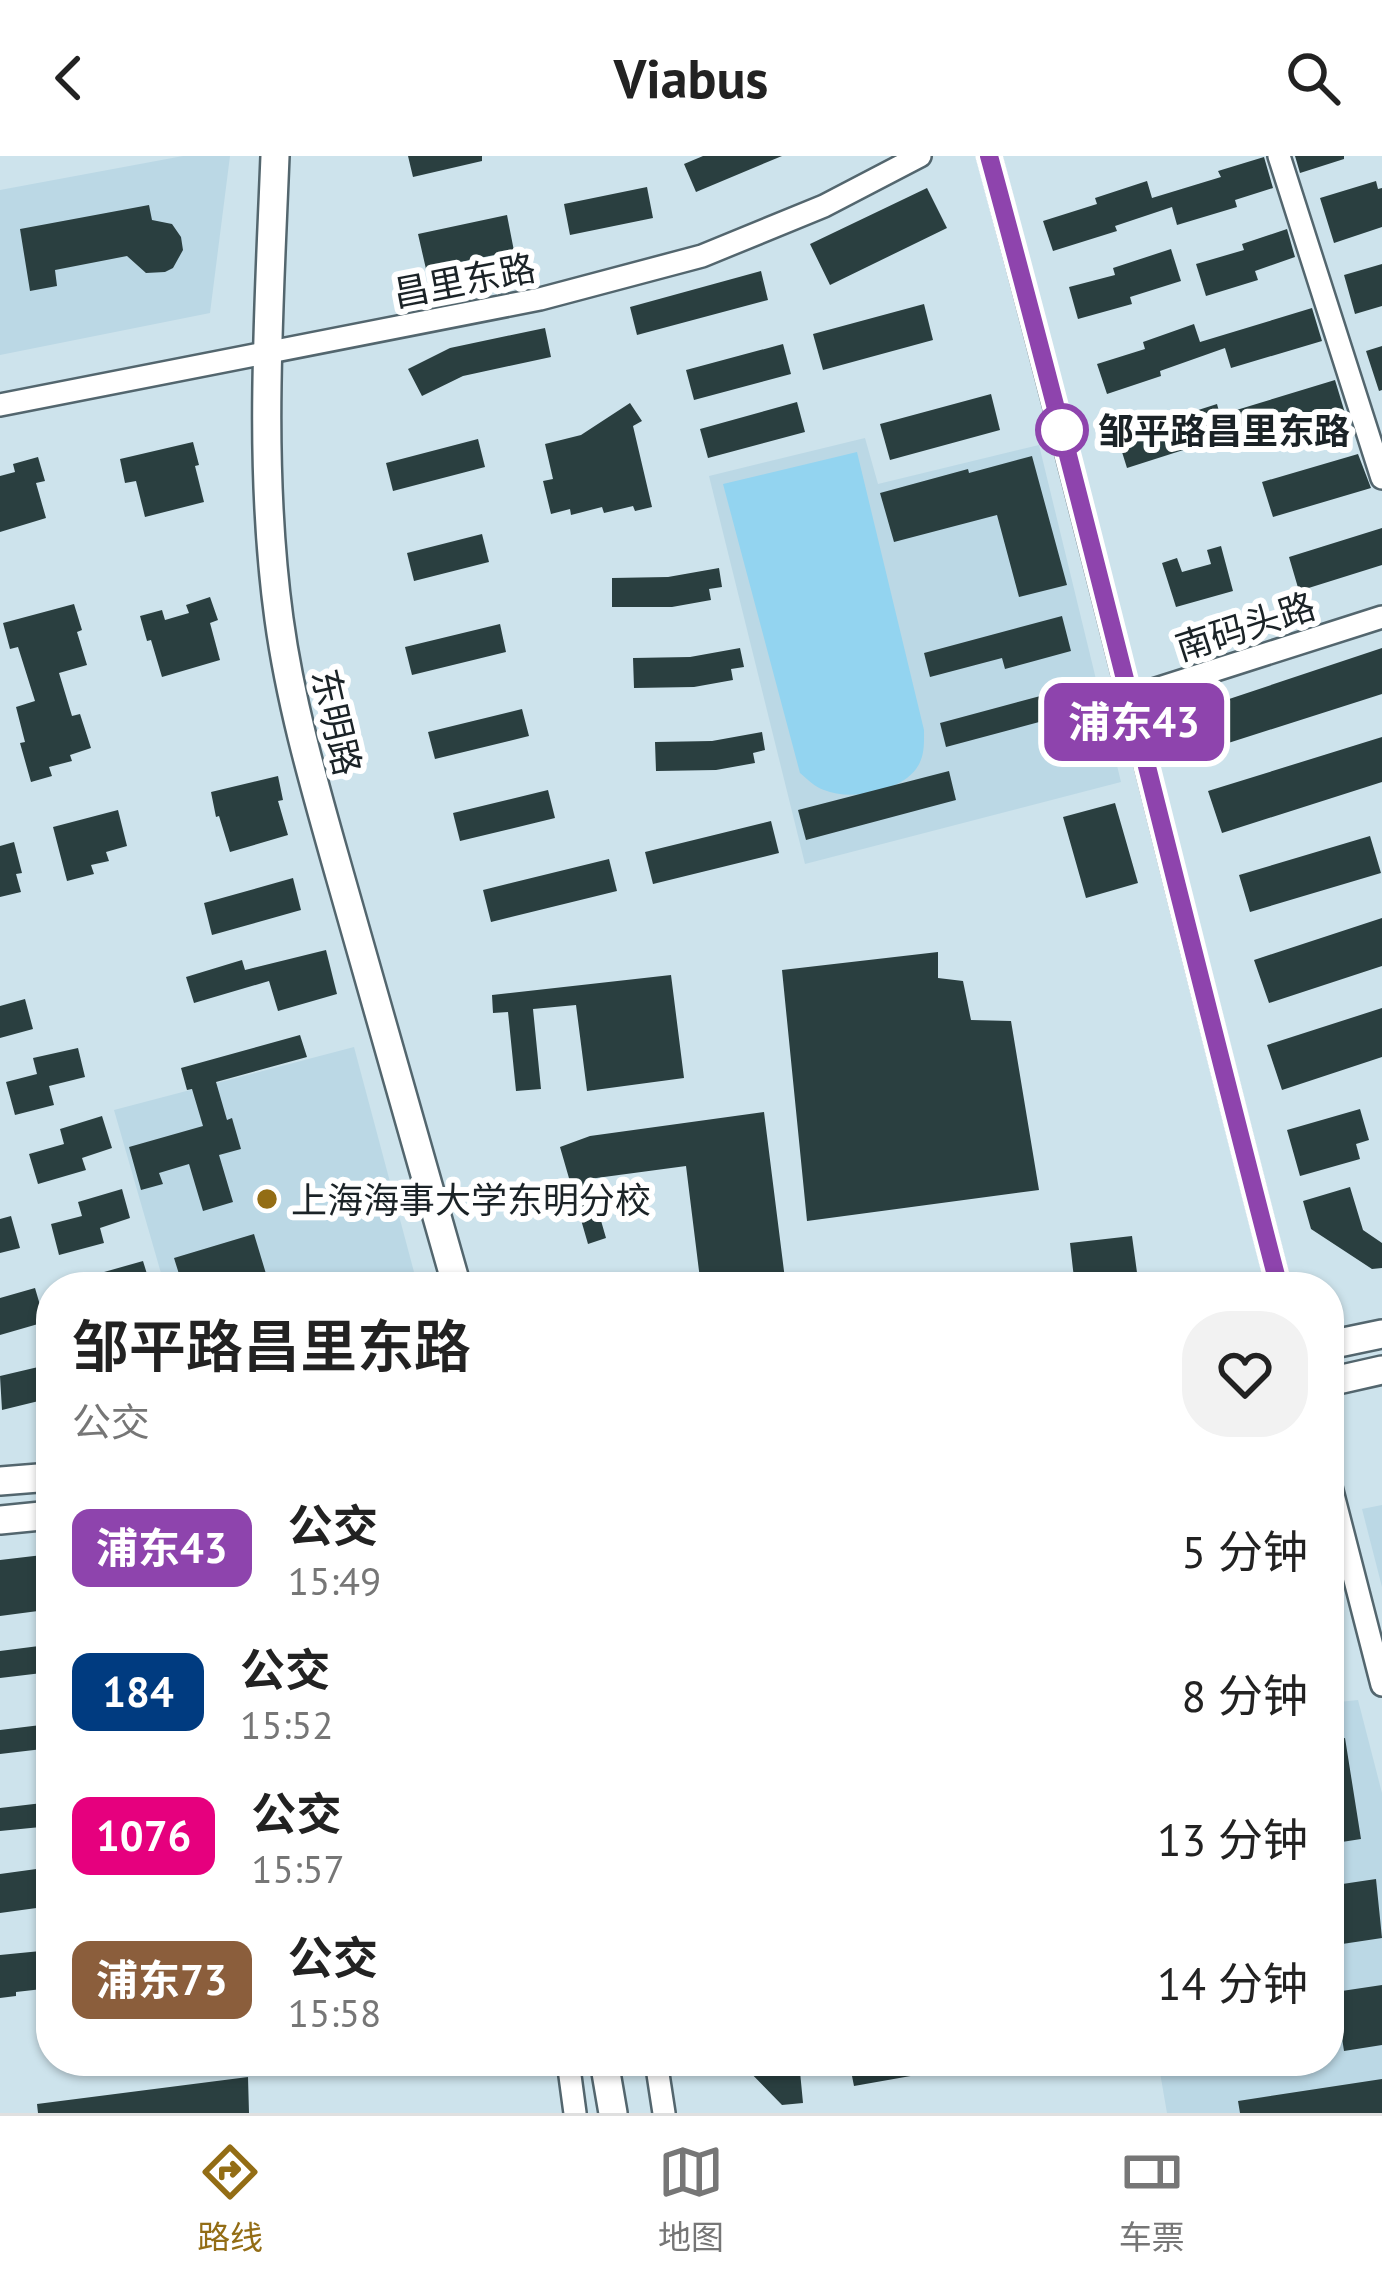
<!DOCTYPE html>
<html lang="zh">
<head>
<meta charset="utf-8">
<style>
  :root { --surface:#fff; --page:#f2f2f2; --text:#222; --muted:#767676; --line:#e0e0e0; --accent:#936d15 }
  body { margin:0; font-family:"PT Sans","Noto Sans SC",sans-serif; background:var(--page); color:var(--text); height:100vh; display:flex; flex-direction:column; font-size:45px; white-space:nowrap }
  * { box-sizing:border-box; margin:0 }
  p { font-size:39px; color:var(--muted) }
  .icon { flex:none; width:66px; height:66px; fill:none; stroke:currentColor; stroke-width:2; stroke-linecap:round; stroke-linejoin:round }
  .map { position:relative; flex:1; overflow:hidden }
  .details { position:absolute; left:36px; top:1116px; width:1308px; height:804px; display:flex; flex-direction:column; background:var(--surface); border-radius:48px; box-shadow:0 3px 9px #0004 }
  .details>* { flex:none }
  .badge { padding:0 24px; border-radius:18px; font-size:42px; line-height:78px }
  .map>.badge { position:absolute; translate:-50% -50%; box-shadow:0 0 0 6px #fff }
  .round { display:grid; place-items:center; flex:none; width:126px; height:126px; border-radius:48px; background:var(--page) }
  .headline { display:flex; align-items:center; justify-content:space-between; height:204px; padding:0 36px }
  h1 { font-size:57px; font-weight:600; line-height:90px }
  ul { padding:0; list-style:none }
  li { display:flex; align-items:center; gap:36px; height:144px; padding:0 36px }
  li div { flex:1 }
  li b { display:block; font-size:45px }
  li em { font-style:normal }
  li .badge { min-width:132px; font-weight:700; text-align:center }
  header { display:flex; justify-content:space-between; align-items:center; height:156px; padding:0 36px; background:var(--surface); font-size:54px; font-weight:600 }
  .menu { display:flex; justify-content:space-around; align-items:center; height:168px; border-top:3px solid var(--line); background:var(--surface); font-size:33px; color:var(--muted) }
  .menu a { display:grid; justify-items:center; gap:6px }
  .menu .current { color:var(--accent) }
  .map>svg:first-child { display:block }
  .built { fill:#bbd8e5 }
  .green { fill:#93d4f0 }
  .building { fill:#2a3f40 }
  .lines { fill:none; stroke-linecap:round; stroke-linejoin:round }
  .minor-casing { stroke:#53666e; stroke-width:26 }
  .major-casing { stroke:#53666e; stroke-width:32 }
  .minor { stroke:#fff; stroke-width:21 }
  .major { stroke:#fff; stroke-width:27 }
  .line-casing { stroke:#fff; stroke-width:27 }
  .line { stroke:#8e44ad; stroke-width:18 }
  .stop-dot { fill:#fff; stroke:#8e44ad; stroke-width:6 }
  .poi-dot { fill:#936d15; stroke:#fff; stroke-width:4.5 }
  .labels { text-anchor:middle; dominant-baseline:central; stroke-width:12; stroke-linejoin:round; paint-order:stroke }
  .street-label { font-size:36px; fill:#1b2327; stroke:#fff }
  .stop-label { font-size:36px; font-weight:bold; fill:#1b2327; stroke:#fff; text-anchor:start }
  .poi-label { font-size:36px; fill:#1b2327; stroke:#fff; text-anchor:start }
</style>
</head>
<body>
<header><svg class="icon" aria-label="back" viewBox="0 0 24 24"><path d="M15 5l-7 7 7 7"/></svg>Viabus<svg class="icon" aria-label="search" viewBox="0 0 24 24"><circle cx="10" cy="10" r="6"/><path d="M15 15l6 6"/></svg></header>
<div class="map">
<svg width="1382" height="1957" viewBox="0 0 1382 1957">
  <rect width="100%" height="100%" fill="#cde3ec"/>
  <path class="built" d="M 183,0 L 230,0 L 210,157 L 0,199 L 0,34 Z
    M 865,282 L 878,328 L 1039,289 L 1121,626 L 805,708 L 709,320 Z
    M 354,891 L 418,1131 L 165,1131 L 114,954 Z
    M 1382,1349 L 1382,1431 L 1362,1353 Z
    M 1358,1544 L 1382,1637 L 1382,1957 L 1167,1957 L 1158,1905 L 1329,1905 L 1329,1547 Z"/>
  <path class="green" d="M 857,296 L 924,574 C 924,587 925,601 916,613 C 899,636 850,645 824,634 C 815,631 807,623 800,617 L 723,328 Z"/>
  <path class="building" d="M 408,0 L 482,0 L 482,5 L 413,21 Z
    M 703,0 L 782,0 L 696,36 L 684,8 Z
    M 1295,0 L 1344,0 L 1344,3 L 1300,17 Z
    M 1264,1 L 1273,32 L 1235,44 L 1237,51 L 1177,69 L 1172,51 L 1115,70 L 1117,75 L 1053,95 L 1043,65 L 1097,48 L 1095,42 L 1147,25 L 1152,42 L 1221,21 L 1218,15 Z
    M 1376,25 L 1378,33 L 1382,32 L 1382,71 L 1334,87 L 1320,42 Z
    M 647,31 L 653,62 L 570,79 L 564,48 Z
    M 927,32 L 947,72 L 830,129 L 810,88 Z
    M 149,49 L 152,64 L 172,68 L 181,81 L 183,94 L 173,112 L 165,116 L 146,117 L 127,100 L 55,114 L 57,130 L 30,135 L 20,73 Z
    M 507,59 L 514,95 L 426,113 L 418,78 Z
    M 1287,73 L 1295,101 L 1255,115 L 1258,124 L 1206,140 L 1196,108 L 1244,94 L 1242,88 Z
    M 1171,93 L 1181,125 L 1130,141 L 1132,148 L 1078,163 L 1069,131 L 1115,119 L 1113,112 Z
    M 1382,108 L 1382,150 L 1355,158 L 1344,119 Z
    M 761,115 L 768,144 L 637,179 L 630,151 Z
    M 924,148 L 933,184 L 823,214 L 813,178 Z
    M 1312,152 L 1322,185 L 1231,212 L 1225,192 L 1160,215 L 1161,220 L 1107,238 L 1097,208 L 1145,193 L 1143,186 L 1194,168 L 1200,186 Z
    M 545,172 L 551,201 L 463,220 L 422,240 L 408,213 L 450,192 Z
    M 783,188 L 791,218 L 694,244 L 686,214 Z
    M 1382,190 L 1382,234 L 1379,235 L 1366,195 Z
    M 1335,224 L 1345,257 L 1252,285 L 1249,273 L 1127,312 L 1117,280 L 1217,248 L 1220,259 Z
    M 991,238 L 1000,274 L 890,304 L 880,268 Z
    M 797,246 L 805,276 L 708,302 L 700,273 Z
    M 630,247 L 642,265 L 633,270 L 652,351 L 635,355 L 633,350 L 604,357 L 602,351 L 571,359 L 570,353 L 551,358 L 543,325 L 553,323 L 545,288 L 581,279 Z
    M 478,283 L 485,311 L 393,335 L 386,307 Z
    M 193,286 L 199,309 L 195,310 L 204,346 L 145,361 L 136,325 L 125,327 L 120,303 Z
    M 1358,298 L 1371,332 L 1273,361 L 1262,326 Z
    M 1032,300 L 1067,429 L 1019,441 L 997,359 L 894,386 L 880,337 L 968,313 L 969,317 Z
    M 38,301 L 45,325 L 36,327 L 46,362 L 0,376 L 0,320 L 15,316 L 13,308 Z
    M 1382,372 L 1382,409 L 1299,435 L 1289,401 Z
    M 482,378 L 489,406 L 414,425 L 407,397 Z
    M 1221,390 L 1233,435 L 1176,451 L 1162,407 L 1177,402 L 1182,416 L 1211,408 L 1207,394 Z
    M 719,412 L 722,431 L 709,433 L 711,444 L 672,451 L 612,451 L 612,422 L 668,421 Z
    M 210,441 L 218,464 L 210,467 L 220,504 L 162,521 L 151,484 L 147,485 L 140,460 L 162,454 L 165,464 L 189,457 L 186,449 Z
    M 74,448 L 82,474 L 77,476 L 87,509 L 59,517 L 72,560 L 80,558 L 91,592 L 70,599 L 72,605 L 49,611 L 52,620 L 31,626 L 20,587 L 25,586 L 16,551 L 35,545 L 18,491 L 10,493 L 3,467 Z
    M 1062,460 L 1071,495 L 1005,513 L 1002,502 L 930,521 L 924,497 Z
    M 500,468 L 506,496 L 412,519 L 405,491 Z
    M 740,492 L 744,511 L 731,513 L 733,524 L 694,531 L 634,532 L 633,502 L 690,501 Z
    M 1382,492 L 1382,538 L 1197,597 L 1184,558 Z
    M 1074,531 L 1080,555 L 946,591 L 940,567 Z
    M 522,553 L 529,580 L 435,603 L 428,576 Z
    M 762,576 L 765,594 L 753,597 L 755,607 L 716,614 L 656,615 L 655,586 L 712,585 Z
    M 1382,581 L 1382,626 L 1222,677 L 1208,635 Z
    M 949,615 L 956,644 L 806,684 L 798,654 Z
    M 278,620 L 283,644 L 278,645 L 288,679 L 230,696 L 219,660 L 216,661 L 211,636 Z
    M 548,634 L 555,662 L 460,685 L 453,657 Z
    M 1115,647 L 1138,727 L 1086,742 L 1063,661 Z
    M 118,654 L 127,690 L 106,696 L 109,705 L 91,709 L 94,718 L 67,725 L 53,671 Z
    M 771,665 L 779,697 L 653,728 L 645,696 Z
    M 1370,680 L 1381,717 L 1250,756 L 1239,719 Z
    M 14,686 L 22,717 L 16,718 L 21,736 L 0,741 L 0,690 Z
    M 609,703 L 617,735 L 491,766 L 483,734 Z
    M 293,722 L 301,754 L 212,779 L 204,747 Z
    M 1382,762 L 1382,810 L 1269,847 L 1254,804 Z
    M 326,794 L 337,838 L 278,855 L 269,825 L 194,847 L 186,821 L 242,804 L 245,814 Z
    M 938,796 L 938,822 L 963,825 L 971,864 L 1011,865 L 1039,1034 L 807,1065 L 782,814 Z
    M 671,819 L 684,922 L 587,935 L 576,849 L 533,853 L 541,933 L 516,935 L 508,856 L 493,857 L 492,839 Z
    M 25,843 L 33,873 L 0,882 L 0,850 Z
    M 1382,852 L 1382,901 L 1282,934 L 1267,889 Z
    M 300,879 L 307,901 L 216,926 L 227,964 L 232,962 L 241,993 L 219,999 L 233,1046 L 203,1055 L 189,1008 L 159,1017 L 163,1028 L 141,1034 L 129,991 L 203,970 L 192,933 L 187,934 L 181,912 Z
    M 78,892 L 85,921 L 49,930 L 54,949 L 15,959 L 6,926 L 37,918 L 33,902 Z
    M 1360,953 L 1369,984 L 1356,988 L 1360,1003 L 1300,1020 L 1287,974 Z
    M 764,956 L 786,1131 L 701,1131 L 686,1010 L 589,1023 L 606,1082 L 588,1088 L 560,991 L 590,980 Z
    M 102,960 L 112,992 L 82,1002 L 86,1014 L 38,1028 L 29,998 L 64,988 L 60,973 Z
    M 1350,1031 L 1363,1074 L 1382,1087 L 1382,1112 L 1372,1113 L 1311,1073 L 1303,1045 Z
    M 122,1033 L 130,1062 L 100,1072 L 104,1087 L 59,1099 L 51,1068 L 82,1060 L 78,1046 Z
    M 11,1060 L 20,1092 L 0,1097 L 0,1063 Z
    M 254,1078 L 270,1131 L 183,1131 L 174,1102 Z
    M 1132,1080 L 1139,1131 L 1075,1131 L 1070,1087 Z
    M 143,1105 L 151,1131 L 100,1131 L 97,1118 Z
    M 35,1132 L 45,1166 L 0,1179 L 0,1142 Z
    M 51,1208 L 51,1242 L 2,1254 L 0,1220 Z
    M 51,1398 L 51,1438 L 36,1439 L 38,1455 L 0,1460 L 0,1404 Z
    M 39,1490 L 42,1517 L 0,1522 L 0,1495 Z
    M 49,1568 L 51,1592 L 0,1598 L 0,1574 Z
    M 1345,1582 L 1361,1683 L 1329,1688 L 1329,1584 Z
    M 51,1646 L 51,1670 L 0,1675 L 0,1652 Z
    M 51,1711 L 51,1750 L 0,1757 L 0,1718 Z
    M 1376,1723 L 1382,1782 L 1329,1790 L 1329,1730 Z
    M 51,1794 L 51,1832 L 16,1836 L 16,1840 L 0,1842 L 0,1799 Z
    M 1382,1829 L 1382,1889 L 1344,1895 L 1335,1836 Z
    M 739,1905 L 799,1905 L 803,1947 L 782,1949 Z
    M 849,1905 L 955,1905 L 956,1912 L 854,1930 Z
    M 248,1921 L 249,1957 L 38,1957 L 37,1948 Z
    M 1382,1923 L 1382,1957 L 1240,1957 L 1238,1945 Z"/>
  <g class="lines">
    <defs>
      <path id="minor" d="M 989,0 C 1090,376 1181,754 1279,1131
        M 1279,0 L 1382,322
        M 0,249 L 540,143 L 702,100 L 824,50 L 920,0
        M 1128,542 L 1382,461
        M 1329,1323 L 1382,1529
        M 568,1905 L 575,1957
        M 656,1905 L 664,1957"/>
      <path id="major" d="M 275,0 C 269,154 258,310 279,463 C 291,551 316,635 340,720 C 378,857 419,994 457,1131
        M 1329,1189 L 1382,1178
        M 1329,1226 L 1382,1214
        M 0,1325 L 51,1321
        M 0,1364 L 51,1359
        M 604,1905 L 613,1957"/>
    </defs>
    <use href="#minor" class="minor-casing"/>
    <use href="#major" class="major-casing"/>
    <use href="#minor" class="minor"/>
    <use href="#major" class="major"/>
  </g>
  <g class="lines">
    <defs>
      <path id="line" d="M 989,0 C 1091,375 1181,754 1279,1131"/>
    </defs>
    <use href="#line" class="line-casing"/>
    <use href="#line" class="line"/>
  </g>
  <circle class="stop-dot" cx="1062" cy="274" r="24"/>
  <circle class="poi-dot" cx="267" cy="1043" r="12"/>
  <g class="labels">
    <g class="street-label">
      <text transform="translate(464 124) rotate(-11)">昌里东路</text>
      <text transform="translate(1245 470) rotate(-18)">南码头路</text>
      <text transform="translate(337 566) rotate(77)">东明路</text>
    </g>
    <g class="stop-label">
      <text x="1098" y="274">邹平路昌里东路</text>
    </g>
    <g class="poi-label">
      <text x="291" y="1043">上海海事大学东明分校</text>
    </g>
  </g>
</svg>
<b class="badge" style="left:1134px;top:566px;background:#8e44ad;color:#fff">浦东43</b>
<section class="details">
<div class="headline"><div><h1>邹平路昌里东路</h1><p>公交</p></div><a class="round"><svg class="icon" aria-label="heart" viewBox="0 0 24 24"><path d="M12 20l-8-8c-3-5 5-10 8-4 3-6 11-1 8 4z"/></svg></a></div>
<ul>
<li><span class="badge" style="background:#8e44ad;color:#fff">浦东43</span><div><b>公交</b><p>15:49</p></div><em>5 分钟</em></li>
<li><span class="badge" style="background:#003b80;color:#fff">184</span><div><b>公交</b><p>15:52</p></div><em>8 分钟</em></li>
<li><span class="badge" style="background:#e6007e;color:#fff">1076</span><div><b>公交</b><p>15:57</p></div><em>13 分钟</em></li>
<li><span class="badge" style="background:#8b5e3c;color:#fff">浦东73</span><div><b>公交</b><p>15:58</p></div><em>14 分钟</em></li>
</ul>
</section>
</div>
<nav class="menu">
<a class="current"><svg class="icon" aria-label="directions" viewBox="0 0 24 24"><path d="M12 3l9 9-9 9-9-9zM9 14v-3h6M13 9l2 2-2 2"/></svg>路线</a>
<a><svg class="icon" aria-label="map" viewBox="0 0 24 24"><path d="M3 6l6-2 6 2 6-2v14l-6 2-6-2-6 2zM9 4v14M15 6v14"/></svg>地图</a>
<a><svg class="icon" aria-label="tickets" viewBox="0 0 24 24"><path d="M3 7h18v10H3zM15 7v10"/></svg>车票</a>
</nav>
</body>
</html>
